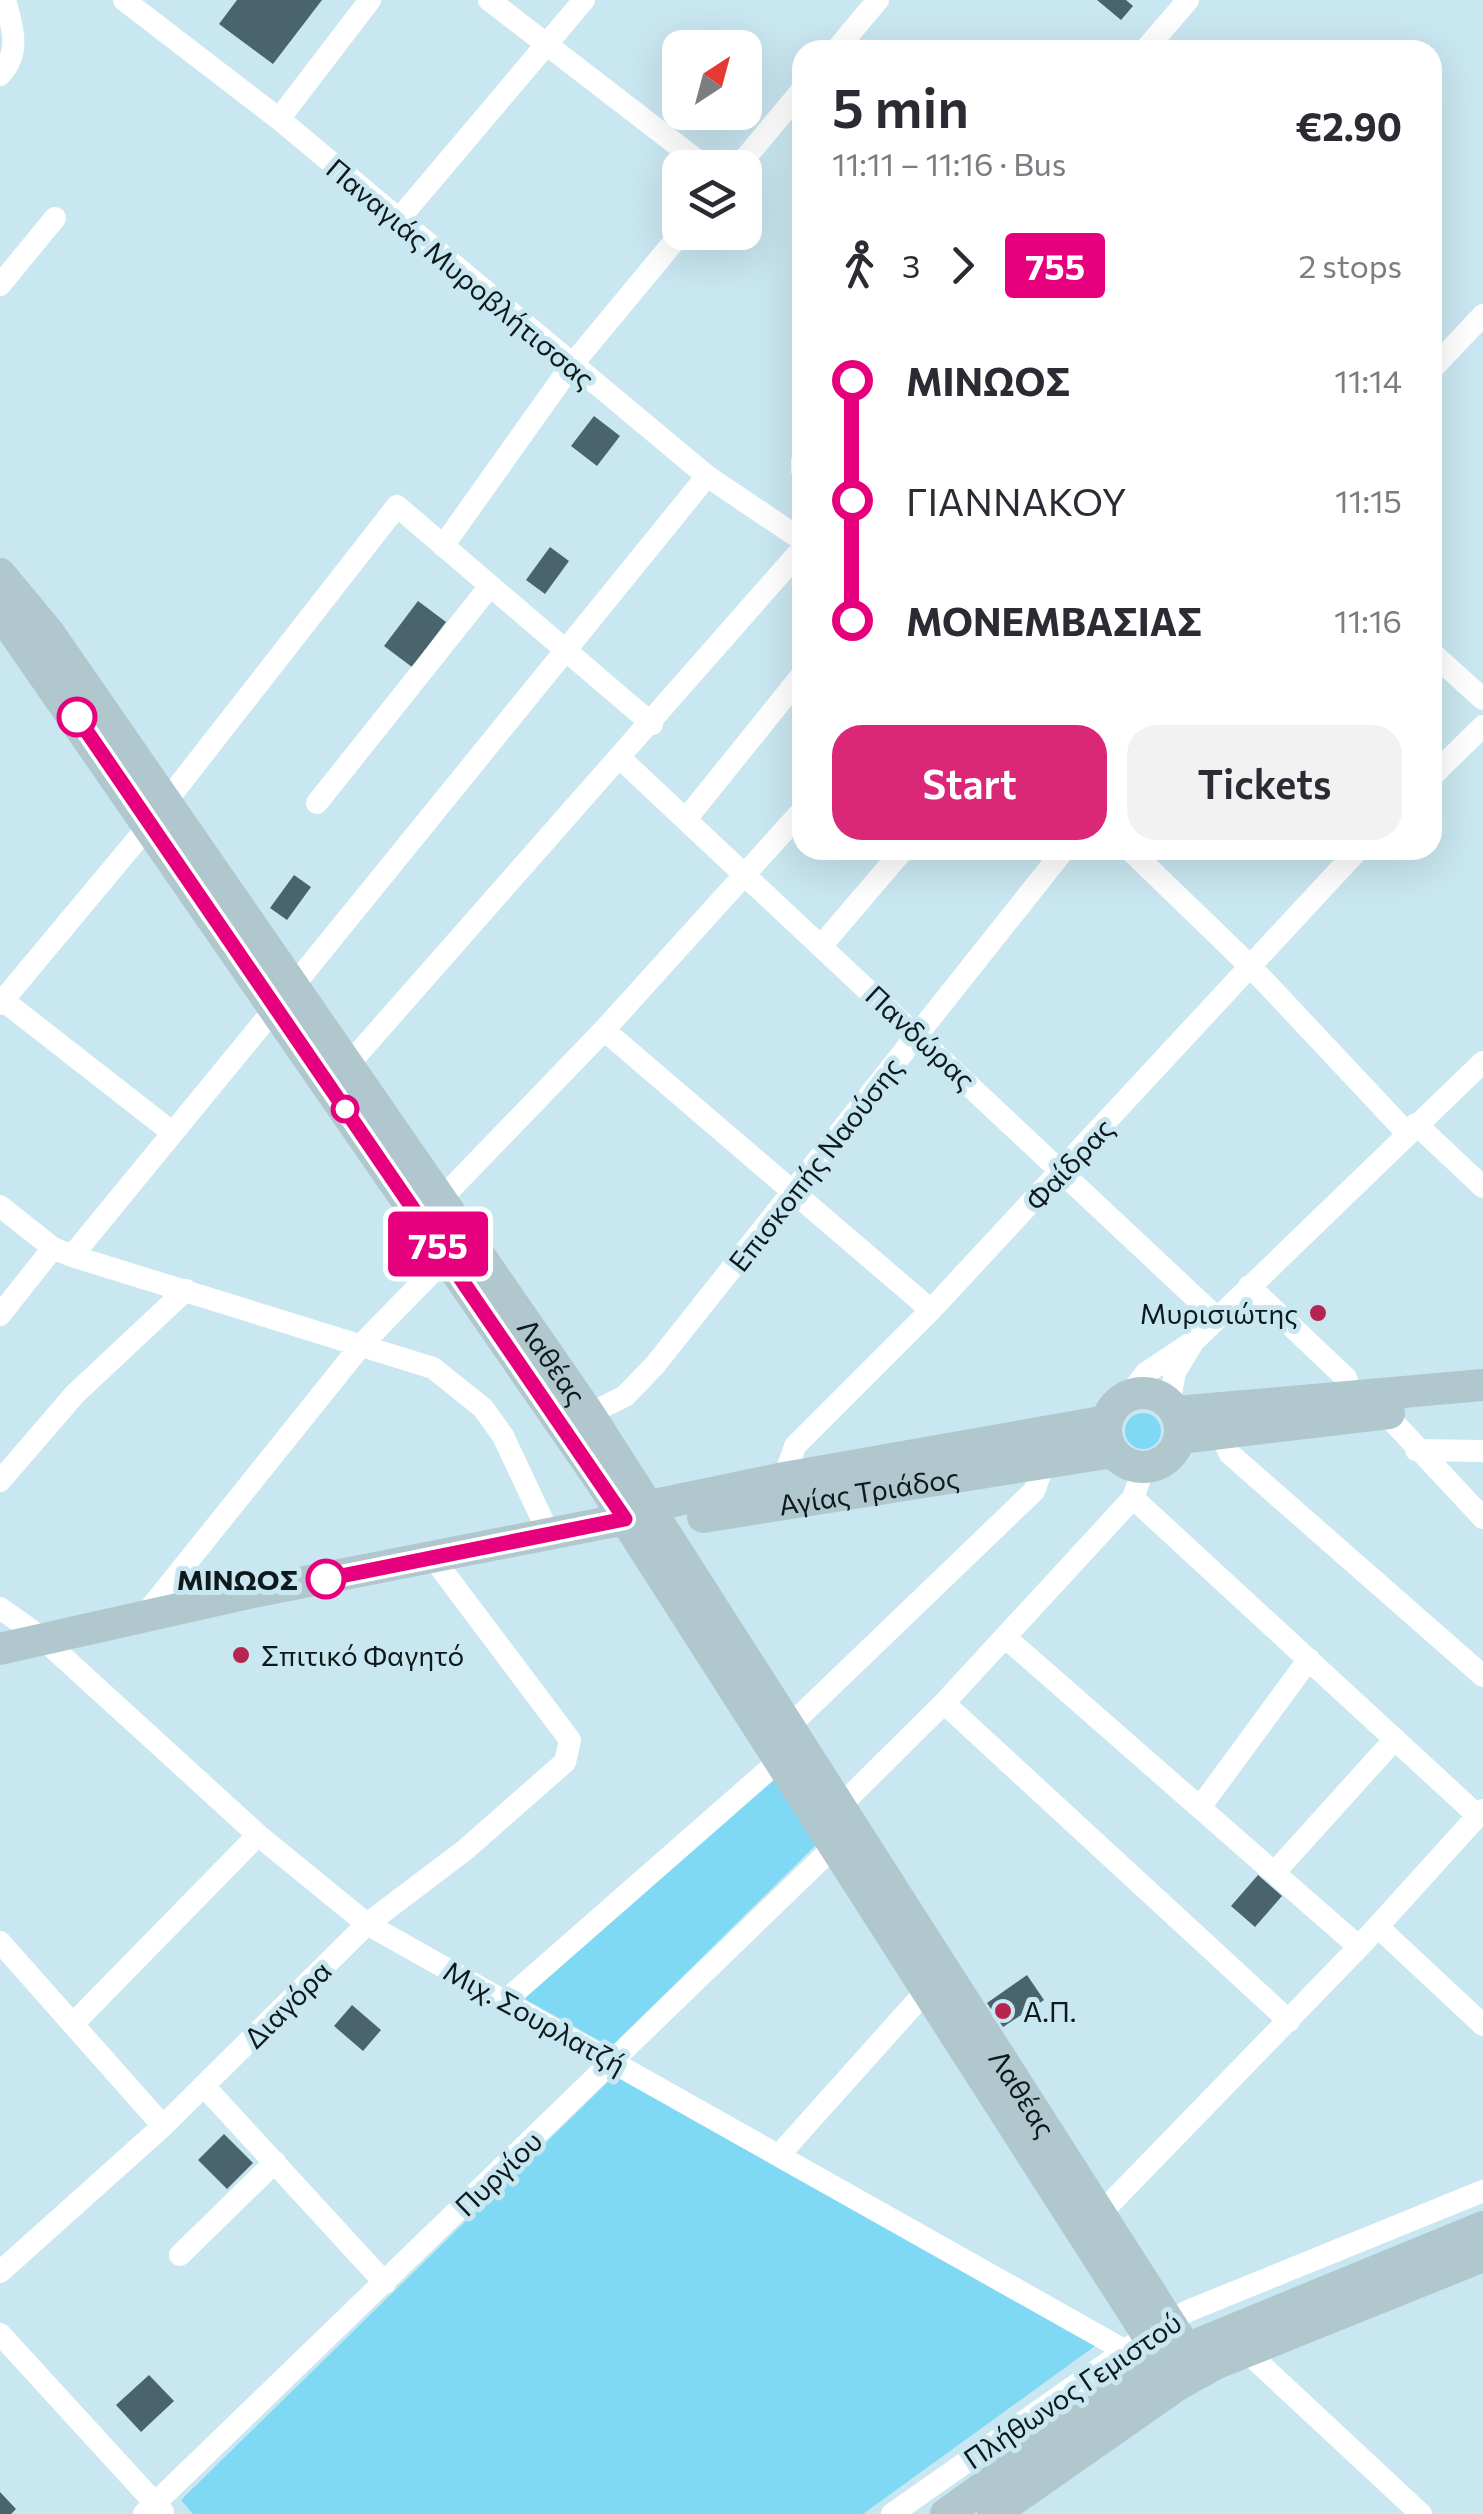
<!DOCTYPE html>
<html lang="en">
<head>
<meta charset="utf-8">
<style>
  :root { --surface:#fff; --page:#f2f2f3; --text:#2b2b33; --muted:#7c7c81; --accent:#db2777 }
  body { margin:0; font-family:Commissioner,sans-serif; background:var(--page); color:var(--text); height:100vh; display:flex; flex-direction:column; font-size:38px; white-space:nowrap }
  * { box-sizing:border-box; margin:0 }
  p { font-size:32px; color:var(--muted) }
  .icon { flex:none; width:55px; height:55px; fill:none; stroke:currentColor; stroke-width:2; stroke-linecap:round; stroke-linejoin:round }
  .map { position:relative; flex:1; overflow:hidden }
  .sheet { position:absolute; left:792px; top:40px; width:650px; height:820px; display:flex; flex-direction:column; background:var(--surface); border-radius:30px; box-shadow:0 10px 40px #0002 }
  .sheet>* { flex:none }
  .badge { padding:0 20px; border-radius:8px; font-size:35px; line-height:65px }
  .needle { width:65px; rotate:36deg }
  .buttons { position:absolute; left:662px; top:30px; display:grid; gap:20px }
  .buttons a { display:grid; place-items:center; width:100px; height:100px; border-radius:20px; background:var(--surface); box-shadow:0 10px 40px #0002; font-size:50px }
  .map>.badge { position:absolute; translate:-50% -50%; box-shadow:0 0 0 5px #fff }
  .legs { display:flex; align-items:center; gap:15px; height:110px; padding:0 40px; font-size:32px }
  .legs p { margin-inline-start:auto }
  .headline { display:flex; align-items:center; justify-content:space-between; height:170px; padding:0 40px }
  h1 { font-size:55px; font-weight:600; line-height:75px }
  .button { display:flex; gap:20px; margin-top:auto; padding:20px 40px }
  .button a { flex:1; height:115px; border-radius:30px; background:var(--accent); color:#fff; font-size:40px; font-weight:600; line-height:115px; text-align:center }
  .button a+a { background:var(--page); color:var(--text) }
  ul { padding:0 40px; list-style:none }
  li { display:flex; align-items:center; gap:35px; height:120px; font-size:38px }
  li i { display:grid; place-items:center; width:15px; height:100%; margin:0 12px; background:currentColor }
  li i::after { content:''; width:25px; height:25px; margin:-12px; border:8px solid; border-radius:50%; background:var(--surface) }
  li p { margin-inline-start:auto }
  li:first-child i { background:linear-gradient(#0000 50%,currentColor 0) }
  li:last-child i { background:linear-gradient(currentColor 50%,#0000 0) }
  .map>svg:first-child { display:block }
  .green { fill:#7fd9f4 }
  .building { fill:#4a646d }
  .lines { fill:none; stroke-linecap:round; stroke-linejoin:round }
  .street { stroke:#fff; stroke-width:22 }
  .secondary { stroke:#b0c7ce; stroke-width:32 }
  .line-1-casing { stroke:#fff; stroke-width:22 }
  .line-1 { stroke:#e6007e; stroke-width:15 }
  .stop-1-dot { fill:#fff; stroke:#e6007e; stroke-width:5 }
  .poi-dot { fill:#b62551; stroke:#c9e7f1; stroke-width:4 }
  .labels { text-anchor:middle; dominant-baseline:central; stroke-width:10; stroke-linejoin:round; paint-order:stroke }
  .street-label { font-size:28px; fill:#0e191c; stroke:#c9e7f1 }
  .poi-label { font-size:28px; fill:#0e191c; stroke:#c9e7f1; text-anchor:start }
  .stop-label { font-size:28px; font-weight:bold; fill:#0e191c; stroke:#c9e7f1; text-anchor:end }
</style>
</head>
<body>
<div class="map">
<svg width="1483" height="2514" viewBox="0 0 1483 2514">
  <rect width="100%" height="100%" fill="#c9e7f1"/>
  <path class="green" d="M1125 1431a18 18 0 1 1 36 0a18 18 0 1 1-36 0Z
    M 776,1775 L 817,1844 L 611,2047 L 523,1998 Z
    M 615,2075 L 1095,2346 L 863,2514 L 193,2514 L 181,2500 Z"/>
  <path class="building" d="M 237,0 L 322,0 L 273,64 L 219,24 Z
    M 1097,0 L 1126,0 L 1133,6 L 1121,20 Z
    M 594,416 L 620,436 L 597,466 L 571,446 Z
    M 550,547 L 569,561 L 545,594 L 526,580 Z
    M 418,601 L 446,622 L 412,667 L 384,646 Z
    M 294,875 L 311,887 L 287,920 L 270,908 Z
    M 1258,1875 L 1282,1896 L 1255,1927 L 1231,1906 Z
    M 1027,1975 L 1044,2000 L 1003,2027 L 987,2003 Z
    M 352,2005 L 381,2030 L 363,2051 L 334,2026 Z
    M 224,2134 L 253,2163 L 227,2189 L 198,2160 Z
    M 149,2375 L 174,2401 L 141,2432 L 116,2405 Z
    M 0,2492 L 16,2509 L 11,2514 L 0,2514 Z"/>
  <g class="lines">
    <path class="street" d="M 124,0 L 279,119 L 707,476 L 802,540
      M 489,0 L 707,168
      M 836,50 L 878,0
      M 1145,50 L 1188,0
      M 0,75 C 21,53 13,28 5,0
      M 279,119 L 370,0
      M 737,168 L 802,90
      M 398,220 L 584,0
      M 0,285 L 55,218
      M 1432,369 L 1483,315
      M 802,461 L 802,470
      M 443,546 L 571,366 L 682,232
      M 1432,653 L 1483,699
      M 621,759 L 1217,1318
      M 1432,776 L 1483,726
      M 165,803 L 397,506 L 652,724
      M 317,803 L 490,586
      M 686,819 L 802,675
      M 1130,850 L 1252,968 L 1407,1133
      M 822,945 L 903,850
      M 294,985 L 707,476
      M 0,998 L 173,1133
      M 0,1004 L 150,824
      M 604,1030 L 931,1310
      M 348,1065 L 802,549
      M 1416,1124 L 1483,1187
      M 441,1199 L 604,1030 L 802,811
      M 0,1206 L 53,1248 L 72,1256 L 433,1368 L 483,1408 L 503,1436 L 549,1534
      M 72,1256 L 276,1007
      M 1249,1286 L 1346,1378 L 1355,1409
      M 0,1315 L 53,1248
      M 1129,1395 L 1146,1373 L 1191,1343
      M 1169,1404 L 1175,1372 L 1194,1341 L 1483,1062
      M 1385,1413 L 1483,1518
      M 589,1414 L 625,1396 L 655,1365 L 1064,850
      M 1220,1433 L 1230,1454 L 1483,1676
      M 1416,1450 L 1483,1451
      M 784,1478 L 795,1446 L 931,1310 L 1358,850
      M 0,1481 L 75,1394 L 186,1290
      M 1133,1498 L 1478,1816
      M 0,1608 L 41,1637 L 258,1835 L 367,1924 L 1124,2350
      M 144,1616 L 363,1343 L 447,1257
      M 1005,1637 L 1359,1947
      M 944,1703 L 1289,2021
      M 779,1736 L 1034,1491 L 1046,1459
      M 1201,1806 L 1309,1659
      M 830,1816 L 944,1703 L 1133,1498 L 1144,1467
      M 1275,1872 L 1395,1739
      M 1378,1927 L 1483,2025
      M 0,1942 L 163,2126
      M 505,2001 L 790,1751
      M 73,2024 L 258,1835
      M 204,2086 L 385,2283
      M 780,2154 L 926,1991 L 937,1985
      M 1100,2214 L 1359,1947 L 1483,1810
      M 180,2255 L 275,2162
      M 0,2272 L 163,2126 L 367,1924 L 465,1850 L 565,1762 L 570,1740 L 433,1558
      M 1159,2327 L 1188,2311 L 1483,2191
      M 0,2334 L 163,2512
      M 1246,2351 L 1421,2514
      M 144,2514 L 845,1836
      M 892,2514 L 1133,2345"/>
    <g class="secondary">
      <path id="s1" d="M 0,574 L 49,633 L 589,1414 L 1201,2372"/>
      <path d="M 0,612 L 602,1483 L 1179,2384"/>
      <circle cx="1143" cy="1430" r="37"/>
      <path d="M 1176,1412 L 1483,1385"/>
      <path d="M 1180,1438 L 1389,1413"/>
      <path id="s2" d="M 703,1517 L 1113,1452"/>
      <path d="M 0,1649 L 253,1592 L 625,1519 L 645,1507 L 784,1478 L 1107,1421"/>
      <path d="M 946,2514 L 1131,2382 L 1186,2349 L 1483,2227"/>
      <path d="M 993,2514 L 1179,2384 L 1215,2364 L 1483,2256"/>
    </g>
  </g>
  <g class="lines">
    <defs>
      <path id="line-1" d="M 77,717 L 625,1519 L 326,1579"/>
    </defs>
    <use href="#line-1" class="line-1-casing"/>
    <use href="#line-1" class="line-1"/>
  </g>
  <g class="stop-1-dot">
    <circle cx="77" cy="717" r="18"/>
    <circle cx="345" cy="1109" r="12"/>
    <circle cx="326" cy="1579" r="18"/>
  </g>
  <g class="poi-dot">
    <circle cx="1318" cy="1313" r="10"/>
    <circle cx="241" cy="1655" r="10"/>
    <circle cx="1003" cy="2011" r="10"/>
  </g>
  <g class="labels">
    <g class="street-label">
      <text transform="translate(461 273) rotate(40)">Παναγιάς Μυροβλήτισσας</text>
      <text transform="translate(921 1037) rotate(43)">Πανδώρας</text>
      <text transform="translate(815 1164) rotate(-52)">Επισκοπής Ναούσης</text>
      <text transform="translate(1069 1164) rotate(-47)">Φαίδρας</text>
      <text stroke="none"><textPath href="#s1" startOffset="962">Λαθέας</textPath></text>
      <text stroke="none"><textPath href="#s2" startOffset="168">Αγίας Τριάδος</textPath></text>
      <text transform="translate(287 2004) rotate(-45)">Διαγόρα</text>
      <text transform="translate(535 2017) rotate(29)">Μιχ. Σουρλατζή</text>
      <text stroke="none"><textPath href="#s1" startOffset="1832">Λαθέας</textPath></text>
      <text transform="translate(498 2173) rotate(-44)">Πυργίου</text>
      <text transform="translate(1072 2390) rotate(-34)">Πλήθωνος Γεμιστού</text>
    </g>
    <g class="poi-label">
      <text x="1298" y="1313" text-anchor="end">Μυρισιώτης</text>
      <text x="261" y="1655">Σπιτικό Φαγητό</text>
      <text x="1023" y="2011">Α.Π.</text>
    </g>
    <g class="stop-label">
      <text x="298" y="1579">ΜΙΝΩΟΣ</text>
    </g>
  </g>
</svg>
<div class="buttons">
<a><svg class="needle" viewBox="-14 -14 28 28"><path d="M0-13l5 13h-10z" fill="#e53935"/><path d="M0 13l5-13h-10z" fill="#7c7c81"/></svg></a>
<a><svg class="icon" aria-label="layers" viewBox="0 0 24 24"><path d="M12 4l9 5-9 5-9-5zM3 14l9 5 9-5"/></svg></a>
</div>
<b class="badge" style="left:438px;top:1244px;background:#e6007e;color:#fff">755</b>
<section class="sheet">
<div class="headline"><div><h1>5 min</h1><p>11:11 – 11:16 · Bus</p></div><b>€2.90</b></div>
<div class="legs"><svg class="icon" aria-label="walk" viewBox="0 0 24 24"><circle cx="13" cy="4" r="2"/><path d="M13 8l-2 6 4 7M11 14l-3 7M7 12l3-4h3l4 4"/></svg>3<svg class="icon" aria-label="forward" viewBox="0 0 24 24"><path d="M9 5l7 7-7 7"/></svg><b class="badge" style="background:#e6007e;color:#fff">755</b><p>2 stops</p></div>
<ul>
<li><i style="color:#e6007e"></i><b>ΜΙΝΩΟΣ</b><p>11:14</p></li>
<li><i style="color:#e6007e"></i><span>ΓΙΑΝΝΑΚΟΥ</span><p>11:15</p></li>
<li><i style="color:#e6007e"></i><b>ΜΟΝΕΜΒΑΣΙΑΣ</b><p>11:16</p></li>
</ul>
<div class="button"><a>Start</a><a>Tickets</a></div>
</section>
</div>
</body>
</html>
